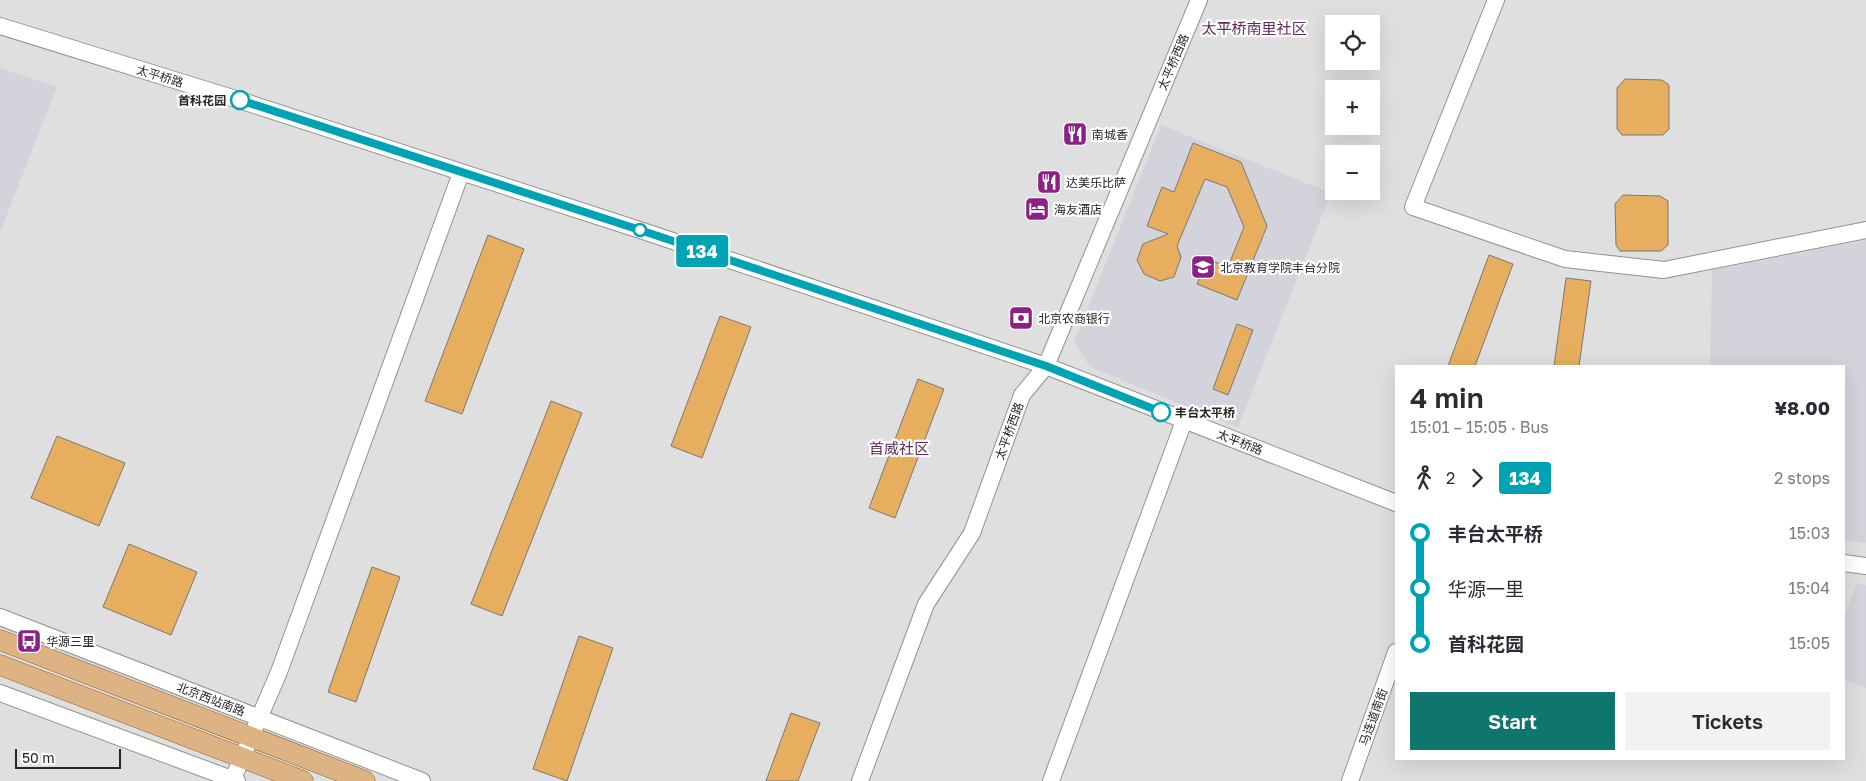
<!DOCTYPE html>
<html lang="en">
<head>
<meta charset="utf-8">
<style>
  :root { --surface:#fff; --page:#f2f2f3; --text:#2b2b33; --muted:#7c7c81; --accent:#0f766e }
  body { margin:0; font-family:"Golos Text","Noto Sans SC",sans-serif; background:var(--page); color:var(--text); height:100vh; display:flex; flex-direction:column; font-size:19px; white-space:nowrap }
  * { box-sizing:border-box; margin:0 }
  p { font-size:16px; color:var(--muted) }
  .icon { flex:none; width:28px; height:28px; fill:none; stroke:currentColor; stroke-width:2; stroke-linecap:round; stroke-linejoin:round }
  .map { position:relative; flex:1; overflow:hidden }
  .drawer { position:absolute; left:1395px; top:365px; width:450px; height:395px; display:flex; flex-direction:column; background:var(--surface); border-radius:0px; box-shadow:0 5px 20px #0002 }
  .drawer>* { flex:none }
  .badge { padding:0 10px; border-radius:4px; font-size:18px; line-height:32px }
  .buttons { position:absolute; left:1325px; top:15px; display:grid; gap:10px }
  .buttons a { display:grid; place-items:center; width:55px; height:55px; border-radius:0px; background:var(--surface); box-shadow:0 5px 20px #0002; font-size:25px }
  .scale { position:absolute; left:15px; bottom:12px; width:106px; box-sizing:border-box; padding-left:5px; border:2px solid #252525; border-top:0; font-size:14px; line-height:18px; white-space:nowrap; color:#252525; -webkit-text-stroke:4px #fff; paint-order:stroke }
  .map>.badge { position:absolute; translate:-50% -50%; box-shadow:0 0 0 2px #fff }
  .legs { display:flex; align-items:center; gap:8px; height:55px; padding:0 15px; font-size:16px }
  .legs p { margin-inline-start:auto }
  .summary { display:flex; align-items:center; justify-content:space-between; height:85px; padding:0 15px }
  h1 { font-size:28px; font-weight:600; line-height:38px }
  .action { display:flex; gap:10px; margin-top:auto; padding:10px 15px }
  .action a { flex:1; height:58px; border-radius:0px; background:var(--accent); color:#fff; font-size:20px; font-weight:600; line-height:58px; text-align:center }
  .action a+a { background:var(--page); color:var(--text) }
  ul { padding:0 15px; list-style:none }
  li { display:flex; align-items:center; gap:18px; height:55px; font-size:19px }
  li i { display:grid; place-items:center; width:8px; height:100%; margin:0 6px; background:currentColor }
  li i::after { content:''; width:12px; height:12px; margin:-6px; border:4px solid; border-radius:50%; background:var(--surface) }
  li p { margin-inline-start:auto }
  li:first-child i { background:linear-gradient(#0000 50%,currentColor 0) }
  li:last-child i { background:linear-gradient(currentColor 50%,#0000 0) }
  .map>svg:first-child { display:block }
  .built { fill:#d3d3db }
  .building { fill:#e6ae5e; stroke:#797978 }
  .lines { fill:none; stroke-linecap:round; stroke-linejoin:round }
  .minor-casing { stroke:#929293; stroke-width:18 }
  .major-casing { stroke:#8f602d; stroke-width:21 }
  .minor { stroke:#fff; stroke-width:16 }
  .major { stroke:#deb384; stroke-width:20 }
  .line-1-casing { stroke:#fff; stroke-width:11 }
  .line-1 { stroke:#00a3b4; stroke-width:8 }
  .stop-1-dot { fill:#fff; stroke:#00a3b4; stroke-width:2.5 }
  .labels { text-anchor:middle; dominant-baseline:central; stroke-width:4.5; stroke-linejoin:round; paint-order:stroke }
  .street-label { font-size:12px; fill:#252525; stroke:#fff }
  .stop-label { font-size:12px; font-weight:bold; fill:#252525; stroke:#fff; text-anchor:end }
  .poi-label { font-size:12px; fill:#252525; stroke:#fff; text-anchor:start }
  .quarter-label { font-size:15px; fill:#5f2b5a; stroke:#fff }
</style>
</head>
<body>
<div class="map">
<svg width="1866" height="781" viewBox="0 0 1866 781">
  <rect width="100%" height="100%" fill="#dfdfe0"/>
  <path class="built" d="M 0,68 L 57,87 L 0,232 Z
    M 1161,125 L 1331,193 L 1238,428 L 1090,367 L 1074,342 Z
    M 1866,240 L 1866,543 L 1844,541 L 1844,366 L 1710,366 L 1712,270 Z
    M 1856,584 L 1866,585 L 1866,688 L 1844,680 L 1844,617 Z"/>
  <path class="building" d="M 1625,79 L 1662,80 L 1669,85 L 1669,129 L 1663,135 L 1622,135 L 1617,129 L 1617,88 Z
    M 1193,143 L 1241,162 L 1267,226 L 1237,300 L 1197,284 L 1207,259 L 1228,267 L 1244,227 L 1227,187 L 1205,179 L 1177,246 L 1181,257 L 1174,277 L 1160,281 L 1144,274 L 1137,260 L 1143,244 L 1168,234 L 1147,226 L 1162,187 L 1174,192 Z
    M 1623,195 L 1660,196 L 1668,201 L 1668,245 L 1661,251 L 1620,251 L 1616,245 L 1615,204 Z
    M 488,235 L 524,249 L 462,414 L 425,401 Z
    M 1489,255 L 1513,264 L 1475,366 L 1448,366 Z
    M 1566,278 L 1591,281 L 1579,366 L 1554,366 Z
    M 720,316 L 751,327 L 702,458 L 671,446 Z
    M 1237,324 L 1253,330 L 1228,395 L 1213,389 Z
    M 918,379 L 944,389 L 895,518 L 869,508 Z
    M 551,401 L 582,413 L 502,616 L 471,604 Z
    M 57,436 L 125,463 L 99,526 L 31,498 Z
    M 129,544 L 197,572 L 171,635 L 103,607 Z
    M 372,567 L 400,577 L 356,702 L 328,692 Z
    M 579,636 L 613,648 L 567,781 L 533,769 Z
    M 791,713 L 820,723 L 798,781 L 766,781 Z"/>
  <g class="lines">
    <defs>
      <path id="minor" d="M 1496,0 L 1413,207 L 1565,259 L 1664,270 L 1866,230
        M 0,26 L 239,100 L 643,231 L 1046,366 L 1396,503
        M 1844,563 L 1866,566
        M 0,617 L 422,781
        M 0,693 L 237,781
        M 232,781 L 279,672 L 461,173
        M 860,781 L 926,604 L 972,533 L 1022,395 L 1046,366 L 1199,0
        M 1051,781 L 1184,421
        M 1350,781 L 1396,652"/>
      <path id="major" d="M 0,640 L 365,781
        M 0,665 L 303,781"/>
    </defs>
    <use href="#minor" class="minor-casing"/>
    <use href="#major" class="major-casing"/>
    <use href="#minor" class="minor"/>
    <use href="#major" class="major"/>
  </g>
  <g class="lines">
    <defs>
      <path id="line-1" d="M 240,100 L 643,231 L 1046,366 L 1161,412"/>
    </defs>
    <use href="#line-1" class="line-1-casing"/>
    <use href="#line-1" class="line-1"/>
  </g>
  <defs>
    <symbol id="restaurant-square" viewBox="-11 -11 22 22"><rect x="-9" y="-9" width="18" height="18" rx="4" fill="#8c2084" stroke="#fff"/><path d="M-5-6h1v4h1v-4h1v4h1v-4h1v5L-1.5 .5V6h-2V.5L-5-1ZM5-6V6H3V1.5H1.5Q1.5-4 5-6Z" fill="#fff"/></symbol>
    <symbol id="hotel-square" viewBox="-11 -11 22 22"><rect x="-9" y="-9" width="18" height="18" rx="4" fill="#8c2084" stroke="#fff"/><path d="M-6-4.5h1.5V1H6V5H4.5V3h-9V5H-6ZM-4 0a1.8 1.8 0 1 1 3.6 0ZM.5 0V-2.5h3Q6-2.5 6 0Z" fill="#fff"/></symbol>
    <symbol id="university-square" viewBox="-11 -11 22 22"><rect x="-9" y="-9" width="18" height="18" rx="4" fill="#8c2084" stroke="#fff"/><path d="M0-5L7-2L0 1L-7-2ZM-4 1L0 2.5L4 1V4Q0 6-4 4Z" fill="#fff"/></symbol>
    <symbol id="bank-square" viewBox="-11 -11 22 22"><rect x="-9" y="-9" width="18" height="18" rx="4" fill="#8c2084" stroke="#fff"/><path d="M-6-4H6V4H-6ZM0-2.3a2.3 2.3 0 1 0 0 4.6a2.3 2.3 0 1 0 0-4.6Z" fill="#fff"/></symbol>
    <symbol id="bus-square" viewBox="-11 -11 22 22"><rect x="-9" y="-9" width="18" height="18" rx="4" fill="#8c2084" stroke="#fff"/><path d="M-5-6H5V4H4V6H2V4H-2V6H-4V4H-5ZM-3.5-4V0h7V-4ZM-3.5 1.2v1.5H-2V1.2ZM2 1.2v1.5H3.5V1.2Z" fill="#fff"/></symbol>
  </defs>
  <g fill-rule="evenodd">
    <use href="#restaurant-square" x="1061" y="120" width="28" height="28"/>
    <use href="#restaurant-square" x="1035" y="168" width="28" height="28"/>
    <use href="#hotel-square" x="1023" y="195" width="28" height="28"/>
    <use href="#university-square" x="1189" y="253" width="28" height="28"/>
    <use href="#bank-square" x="1007" y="304" width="28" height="28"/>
    <use href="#bus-square" x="15" y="627" width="28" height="28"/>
  </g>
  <g class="stop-1-dot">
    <circle cx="240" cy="100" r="9"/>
    <circle cx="640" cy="230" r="6"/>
    <circle cx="1161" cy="412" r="9"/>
  </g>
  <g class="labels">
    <g class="street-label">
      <text transform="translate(1173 62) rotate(-67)">太平桥西路</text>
      <text transform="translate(160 76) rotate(17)">太平桥路</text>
      <text transform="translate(1009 431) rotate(-70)">太平桥西路</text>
      <text transform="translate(1240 442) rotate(21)">太平桥路</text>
      <text transform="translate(211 699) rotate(21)">北京西站南路</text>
      <text transform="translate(1373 717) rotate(-70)">马连道南街</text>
    </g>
    <g class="stop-label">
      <text x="226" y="100">首科花园</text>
      <text x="1175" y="412" text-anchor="start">丰台太平桥</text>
    </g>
    <g class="poi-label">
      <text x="1092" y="134">南城香</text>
      <text x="1066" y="182">达美乐比萨</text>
      <text x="1054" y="209">海友酒店</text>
      <text x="1220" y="267">北京教育学院丰台分院</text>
      <text x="1038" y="318">北京农商银行</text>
      <text x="46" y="641">华源三里</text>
    </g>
    <g class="quarter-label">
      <text x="1254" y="28">太平桥南里社区</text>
      <text x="899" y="448">首威社区</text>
    </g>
  </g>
</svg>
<div class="buttons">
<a><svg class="icon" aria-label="locate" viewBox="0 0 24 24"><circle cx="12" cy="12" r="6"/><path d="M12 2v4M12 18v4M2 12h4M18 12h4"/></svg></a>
<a>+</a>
<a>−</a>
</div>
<div class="scale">50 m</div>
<b class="badge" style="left:702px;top:251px;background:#00a3b4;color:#fff">134</b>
<section class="drawer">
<div class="summary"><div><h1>4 min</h1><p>15:01 – 15:05 · Bus</p></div><b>¥8.00</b></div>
<div class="legs"><svg class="icon" aria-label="walk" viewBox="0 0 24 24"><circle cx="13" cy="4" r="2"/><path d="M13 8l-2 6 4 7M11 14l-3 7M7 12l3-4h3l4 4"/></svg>2<svg class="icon" aria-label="forward" viewBox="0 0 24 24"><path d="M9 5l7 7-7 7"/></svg><b class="badge" style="background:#00a3b4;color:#fff">134</b><p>2 stops</p></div>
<ul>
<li><i style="color:#00a3b4"></i><b>丰台太平桥</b><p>15:03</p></li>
<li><i style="color:#00a3b4"></i><span>华源一里</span><p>15:04</p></li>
<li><i style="color:#00a3b4"></i><b>首科花园</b><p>15:05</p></li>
</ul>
<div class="action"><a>Start</a><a>Tickets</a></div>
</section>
</div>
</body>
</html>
